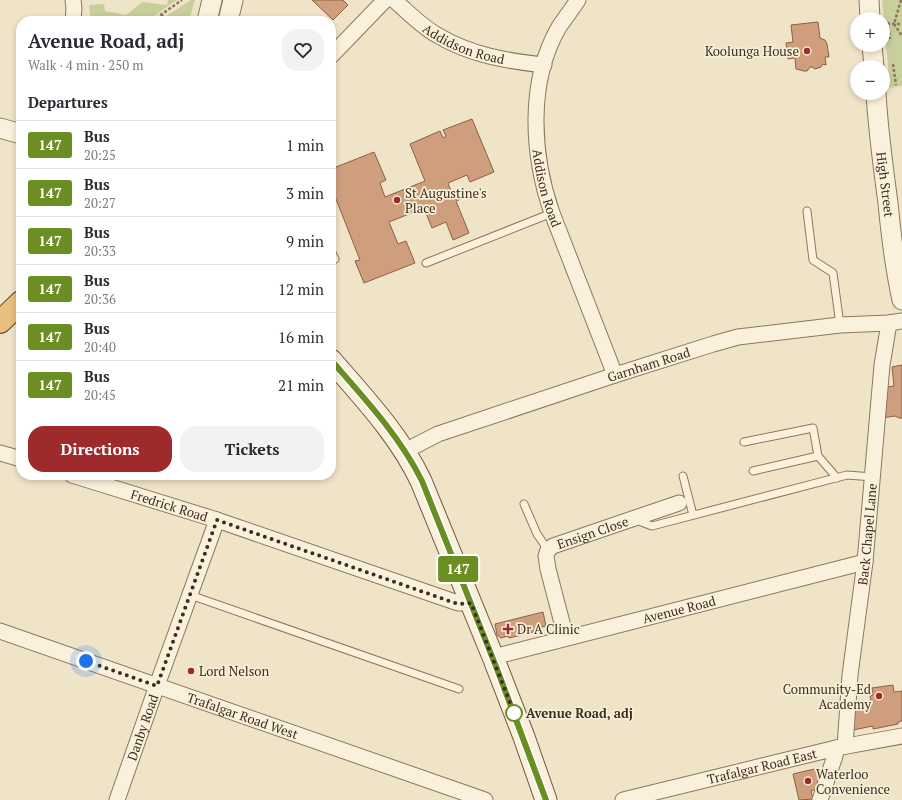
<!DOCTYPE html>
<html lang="en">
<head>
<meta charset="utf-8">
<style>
  :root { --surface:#fff; --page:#f2f2f3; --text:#2b2b33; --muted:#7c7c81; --line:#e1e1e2; --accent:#9e2a2b }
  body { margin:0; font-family:"PT Serif",serif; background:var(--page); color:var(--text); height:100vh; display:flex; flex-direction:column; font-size:15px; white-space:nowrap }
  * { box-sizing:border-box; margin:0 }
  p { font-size:13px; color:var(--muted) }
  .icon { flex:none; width:22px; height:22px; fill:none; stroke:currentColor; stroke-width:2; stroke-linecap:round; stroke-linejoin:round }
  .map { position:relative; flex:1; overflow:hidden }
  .side { position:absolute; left:16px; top:16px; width:320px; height:464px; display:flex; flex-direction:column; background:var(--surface); border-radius:16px; box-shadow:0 2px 6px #0003 }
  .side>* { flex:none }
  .badge { padding:0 8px; border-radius:3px; font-size:14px; line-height:26px }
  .buttons { position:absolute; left:850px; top:12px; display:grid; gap:8px }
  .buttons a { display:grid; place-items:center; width:40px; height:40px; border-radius:50%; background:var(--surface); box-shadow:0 2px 6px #0003; font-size:20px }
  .you { position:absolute; width:20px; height:20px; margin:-10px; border:3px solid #fff; border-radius:50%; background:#1a73e8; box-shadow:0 0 0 6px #1a73e833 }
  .map>.badge { position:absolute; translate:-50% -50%; box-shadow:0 0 0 2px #fff }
  h2 { padding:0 12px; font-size:15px; line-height:36px }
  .round { display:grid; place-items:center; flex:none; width:42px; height:42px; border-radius:16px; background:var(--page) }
  .headline { display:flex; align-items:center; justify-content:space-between; height:68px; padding:0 12px }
  h1 { font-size:19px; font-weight:700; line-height:30px }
  .primary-button { display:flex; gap:8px; margin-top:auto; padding:8px 12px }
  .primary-button a { flex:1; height:46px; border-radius:16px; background:var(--accent); color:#fff; font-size:16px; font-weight:700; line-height:46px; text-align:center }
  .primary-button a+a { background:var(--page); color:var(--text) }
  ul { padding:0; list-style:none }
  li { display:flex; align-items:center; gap:12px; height:48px; padding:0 12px; border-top:1px solid var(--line) }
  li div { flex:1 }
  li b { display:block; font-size:15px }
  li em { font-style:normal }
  li .badge { min-width:44px; font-weight:700; text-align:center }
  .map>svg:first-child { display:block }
  .green { fill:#c9cf9b }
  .building { fill:#cf9f7d; stroke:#8d5f41 }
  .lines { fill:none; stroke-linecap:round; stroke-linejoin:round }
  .service-casing { stroke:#8d765c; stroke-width:9 }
  .minor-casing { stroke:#8d765c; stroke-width:17 }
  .tertiary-casing { stroke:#8d765c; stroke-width:21 }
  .secondary-casing { stroke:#6f573f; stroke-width:23 }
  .trunk-casing { stroke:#5b4430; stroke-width:24 }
  .path { stroke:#8d765c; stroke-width:2.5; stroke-dasharray:3 2; stroke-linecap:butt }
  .service { stroke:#faf1dc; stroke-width:7 }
  .minor { stroke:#faf1dc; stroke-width:15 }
  .tertiary { stroke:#faf1dc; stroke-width:19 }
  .secondary { stroke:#faf1dc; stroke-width:21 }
  .trunk { stroke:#eabe7c; stroke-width:22 }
  .line-casing { stroke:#fff; stroke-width:9 }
  .line { stroke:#6b8e23; stroke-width:6 }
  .walk { stroke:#3d2e20; stroke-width:4; stroke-dasharray:0 7.2 }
  .poi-dot { fill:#9e2a2b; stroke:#f7eed8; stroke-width:1.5 }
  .stop-dot { fill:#fff; stroke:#6b8e23; stroke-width:2 }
  .labels { text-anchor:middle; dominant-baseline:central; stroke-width:3.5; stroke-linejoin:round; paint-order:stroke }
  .street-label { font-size:13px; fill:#3d2e20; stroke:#f7eed8 }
  .poi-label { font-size:13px; fill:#3d2e20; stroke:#f7eed8; text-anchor:start }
  .stop-label { font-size:13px; font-weight:bold; fill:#3d2e20; stroke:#f7eed8; text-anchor:start }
</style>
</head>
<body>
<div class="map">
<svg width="902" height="800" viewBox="0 0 902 800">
  <rect width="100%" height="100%" fill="#f0e4c8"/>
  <path class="green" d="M 168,0 L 177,0 L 147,21 L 91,21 L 89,5 L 104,4 L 105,11 L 126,15 L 142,2 L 167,5 Z
    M 191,0 L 195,0 L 189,21 L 174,21 L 166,16 Z
    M 882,0 L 902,0 L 902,86 L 890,88 Z"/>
  <path class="building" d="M 312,0 L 343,0 L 348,5 L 333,20 Z
    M 818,22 L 820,38 L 825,40 L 827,44 L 829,57 L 825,57 L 826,65 L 823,64 L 821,67 L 815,69 L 812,67 L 810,67 L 807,71 L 804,71 L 796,69 L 795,58 L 788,59 L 786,43 L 793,42 L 791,25 Z
    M 472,119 L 494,172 L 470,182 L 467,175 L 448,183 L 452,194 L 457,192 L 461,199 L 456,201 L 469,233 L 453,240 L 446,222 L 432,228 L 424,208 L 389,222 L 398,244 L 406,241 L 415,263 L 364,283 L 355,261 L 360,260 L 336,199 L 331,201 L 331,169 L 374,152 L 386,180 L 380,183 L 385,197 L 425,181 L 410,144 L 440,131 L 443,138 L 446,136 L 443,130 Z
    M 902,365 L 902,418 L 899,418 L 895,416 L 882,418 L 887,387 L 894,386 L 892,367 Z
    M 543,612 L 546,626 L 537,628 L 538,631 L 509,638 L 508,636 L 501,638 L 497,635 L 495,624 Z
    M 893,685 L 894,692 L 902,691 L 902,721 L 898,722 L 898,724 L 873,729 L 873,726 L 853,730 L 853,708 L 864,707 L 864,702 L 871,701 L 870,696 L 873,695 L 872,688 Z
    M 819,768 L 822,770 L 817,789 L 811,791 L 813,799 L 799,800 L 793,774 Z"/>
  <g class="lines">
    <defs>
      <path id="service" d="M 807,211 L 813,260 L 833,273 L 840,325
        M 331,251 L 335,259 L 331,262
        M 426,263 L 552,213
        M 744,442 L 813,428 L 818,456 L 837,478
        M 753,471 L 818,456
        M 683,476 L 693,515
        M 524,504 L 537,534 L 548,550
        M 636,520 L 652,526 L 847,475 L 873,477
        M 190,595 L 459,689"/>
      <g id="minor">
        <path id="s1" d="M 394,0 C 408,12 421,26 437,35 C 470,55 507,61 544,65"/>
        <path id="s2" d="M 578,0 C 572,9 565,18 559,27 C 527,82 532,156 552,213 L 615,375"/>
        <path d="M 73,21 L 74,8 L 73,0"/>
        <path d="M 331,56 L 385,0"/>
        <path id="s3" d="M 405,451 L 438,434 L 615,375 L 713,344 L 738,337 L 764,334 L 840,325 L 889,323 L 902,321"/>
        <path d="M 0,453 L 21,459"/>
        <path id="s4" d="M 72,475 L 217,520 L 458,603 L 471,603"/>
        <path id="s5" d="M 0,631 L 485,800"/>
        <path id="s6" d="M 566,638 L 548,569 L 546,556 L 548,550 L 553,546 L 679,503"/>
        <path id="s7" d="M 493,657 L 865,562"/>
        <path id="s8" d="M 845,746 L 850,675 L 865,562 L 882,365 L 889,323"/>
        <path id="s9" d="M 117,800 L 160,677 L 217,520"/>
        <path id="s10" d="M 623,800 L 836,748 L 902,736"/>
        <path d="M 820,800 L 835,756 L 836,748"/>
      </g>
      <g id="tertiary">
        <path d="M 869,0 L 870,19"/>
        <path d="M 207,21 L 212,0"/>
        <path d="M 228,21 L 233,0"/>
        <path d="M 872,45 L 874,67"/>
        <path id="s11" d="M 876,93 C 878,130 883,166 888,203 C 891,235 895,268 902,300"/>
        <path d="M 0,128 L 21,134"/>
      </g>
      <path id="secondary" d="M 331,360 C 364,398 399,435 421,481 L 493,657 L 524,737 L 546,800"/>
      <path id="trunk" d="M 0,322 L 21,302"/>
    </defs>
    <use href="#service" class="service-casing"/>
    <use href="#minor" class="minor-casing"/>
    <use href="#tertiary" class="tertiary-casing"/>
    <use href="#secondary" class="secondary-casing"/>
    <use href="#trunk" class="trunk-casing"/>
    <path class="path" d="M 901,0 L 894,24 L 902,36
      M 161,15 L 169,21
      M 152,21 L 182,0
      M 888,22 L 890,39
      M 887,24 L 902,24
      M 893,64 L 896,85"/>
    <use href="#service" class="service"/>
    <use href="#minor" class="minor"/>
    <use href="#tertiary" class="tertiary"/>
    <use href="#secondary" class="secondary"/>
    <use href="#trunk" class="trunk"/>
  </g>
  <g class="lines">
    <defs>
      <path id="line" d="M 331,360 C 364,398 399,435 422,481 L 497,669 L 546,800"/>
    </defs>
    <use href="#line" class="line-casing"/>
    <use href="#line" class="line"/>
    <path class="walk" d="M 86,661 L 157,686 L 217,520 L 458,604 L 471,603 L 514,713"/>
  </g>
  <g class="poi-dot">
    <circle cx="807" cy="51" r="4"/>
    <circle cx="397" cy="200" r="4"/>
    <path d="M506 623h4v4h4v4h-4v4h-4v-4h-4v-4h4z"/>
    <circle cx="191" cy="671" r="4"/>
    <circle cx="879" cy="696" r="4"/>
    <circle cx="808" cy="781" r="4"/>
  </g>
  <circle class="stop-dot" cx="514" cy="713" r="8"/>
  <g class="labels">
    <g class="street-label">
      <text stroke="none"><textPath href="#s1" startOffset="84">Addidson Road</textPath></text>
      <text stroke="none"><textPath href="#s11" startOffset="92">High Street</textPath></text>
      <text stroke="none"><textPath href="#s2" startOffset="199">Addison Road</textPath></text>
      <text stroke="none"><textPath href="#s3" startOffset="259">Garnham Road</textPath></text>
      <text stroke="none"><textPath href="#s4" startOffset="102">Fredrick Road</textPath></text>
      <text stroke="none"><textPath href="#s6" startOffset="139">Ensign Close</textPath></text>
      <text stroke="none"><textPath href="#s8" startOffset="213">Back Chapel Lane</textPath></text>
      <text stroke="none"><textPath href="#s7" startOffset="192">Avenue Road</textPath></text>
      <text stroke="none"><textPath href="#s5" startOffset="257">Trafalgar Road West</textPath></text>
      <text stroke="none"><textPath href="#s9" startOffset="77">Danby Road</textPath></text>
      <text stroke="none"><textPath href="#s10" startOffset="143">Trafalgar Road East</textPath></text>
    </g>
    <g class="poi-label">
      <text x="799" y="51" text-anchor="end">Koolunga House</text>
      <text x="405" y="193">St Augustine's<tspan x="405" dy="15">Place</tspan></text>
      <text x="517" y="629">Dr A Clinic</text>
      <text x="199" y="671">Lord Nelson</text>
      <text x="871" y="689" text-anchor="end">Community-Ed<tspan x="871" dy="15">Academy</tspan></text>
      <text x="816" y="774">Waterloo<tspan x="816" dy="15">Convenience</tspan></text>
    </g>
    <g class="stop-label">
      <text x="526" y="713">Avenue Road, adj</text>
    </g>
  </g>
</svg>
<div class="buttons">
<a>+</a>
<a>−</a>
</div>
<div class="you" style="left:86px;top:661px"></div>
<b class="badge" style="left:458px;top:569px;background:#6b8e23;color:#fff">147</b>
<section class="side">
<div class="headline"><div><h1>Avenue Road, adj</h1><p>Walk · 4 min · 250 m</p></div><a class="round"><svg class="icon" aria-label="heart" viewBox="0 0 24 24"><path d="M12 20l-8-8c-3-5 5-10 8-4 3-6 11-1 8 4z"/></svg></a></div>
<h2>Departures</h2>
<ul>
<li><span class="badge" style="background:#6b8e23;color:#fff">147</span><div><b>Bus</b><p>20:25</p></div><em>1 min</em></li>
<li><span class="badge" style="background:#6b8e23;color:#fff">147</span><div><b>Bus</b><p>20:27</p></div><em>3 min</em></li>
<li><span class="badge" style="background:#6b8e23;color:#fff">147</span><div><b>Bus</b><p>20:33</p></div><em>9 min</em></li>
<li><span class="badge" style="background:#6b8e23;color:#fff">147</span><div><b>Bus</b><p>20:36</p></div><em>12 min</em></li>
<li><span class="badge" style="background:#6b8e23;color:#fff">147</span><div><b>Bus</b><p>20:40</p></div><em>16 min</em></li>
<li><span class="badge" style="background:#6b8e23;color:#fff">147</span><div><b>Bus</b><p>20:45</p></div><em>21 min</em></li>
</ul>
<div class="primary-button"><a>Directions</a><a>Tickets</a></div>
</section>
</div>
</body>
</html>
